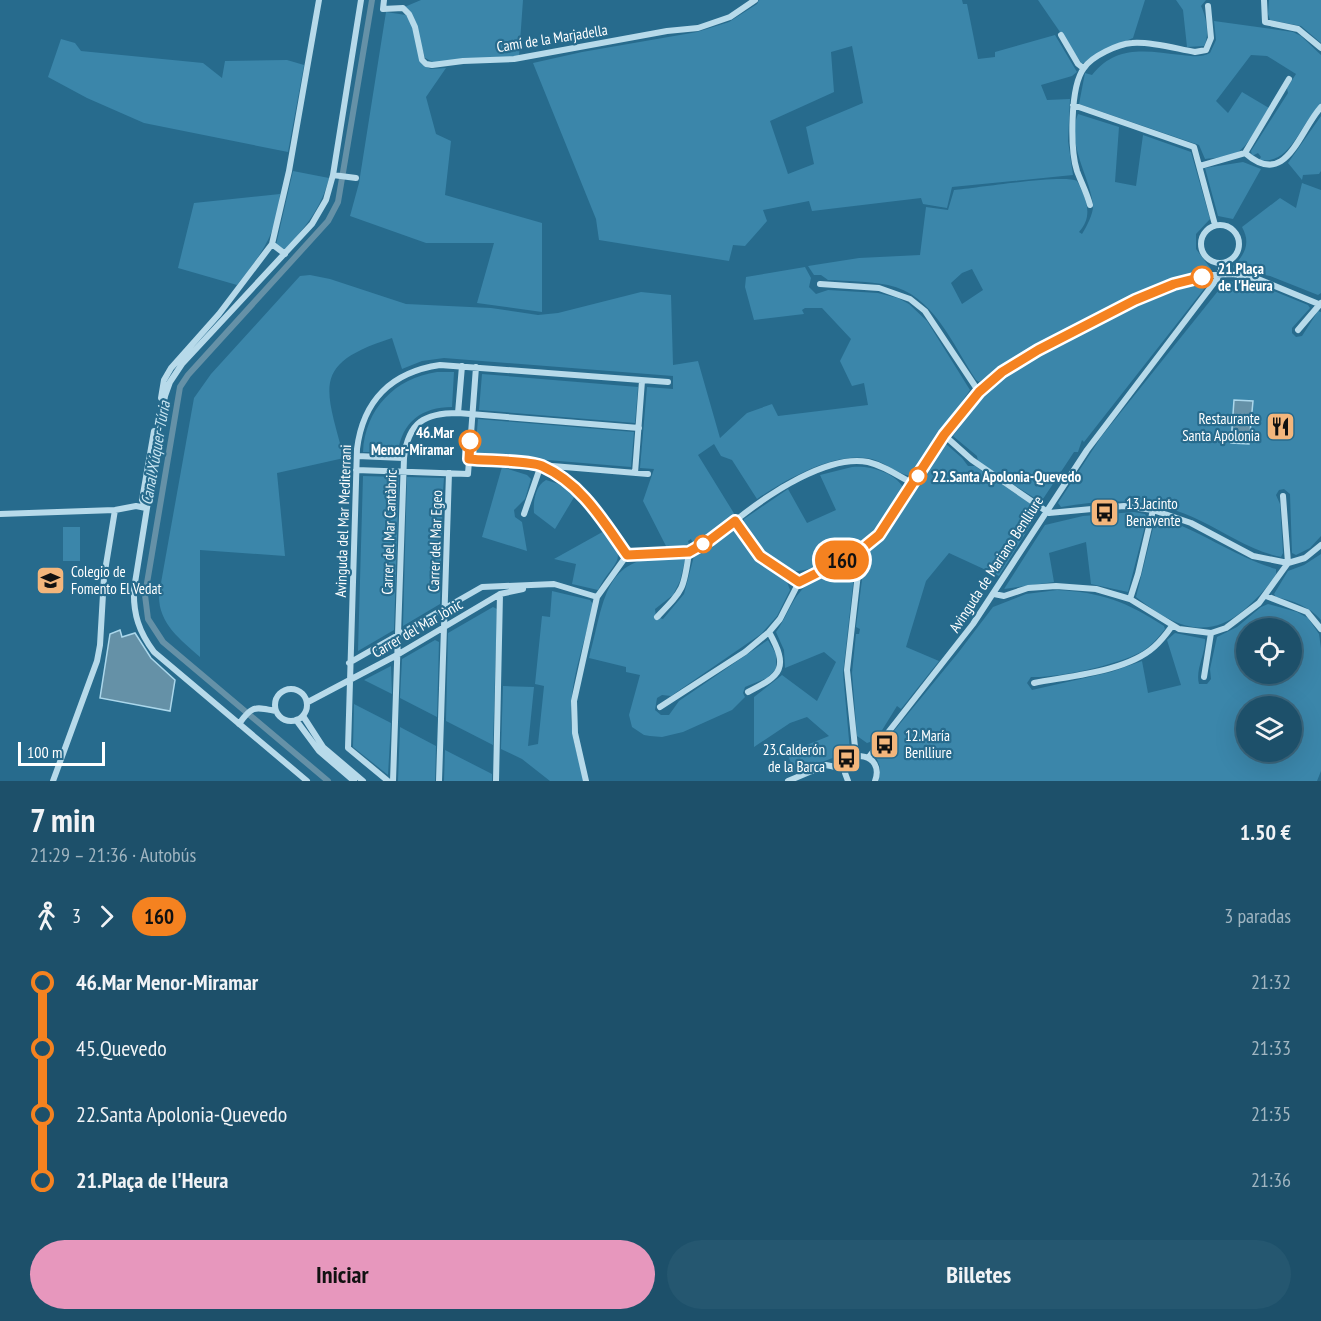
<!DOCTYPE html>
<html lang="es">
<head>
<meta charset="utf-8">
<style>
  :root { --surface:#1d506a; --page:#255770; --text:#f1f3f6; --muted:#a0b5c1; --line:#3b677e; --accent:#e797bd }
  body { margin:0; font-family:"PT Sans Narrow",sans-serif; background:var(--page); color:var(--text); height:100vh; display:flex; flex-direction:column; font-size:22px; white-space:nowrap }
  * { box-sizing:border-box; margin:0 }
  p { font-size:20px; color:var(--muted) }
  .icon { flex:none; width:33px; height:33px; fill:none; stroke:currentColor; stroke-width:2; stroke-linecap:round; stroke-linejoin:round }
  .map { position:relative; height:781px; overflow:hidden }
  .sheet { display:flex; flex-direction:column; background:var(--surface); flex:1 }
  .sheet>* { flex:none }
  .badge { padding:0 12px; border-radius:20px; font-size:21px; line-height:39px }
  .controls { position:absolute; left:1236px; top:618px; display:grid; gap:12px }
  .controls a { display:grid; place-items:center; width:66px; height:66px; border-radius:50%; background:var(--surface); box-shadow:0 6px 24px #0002,0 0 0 2px var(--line); font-size:30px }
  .scale { position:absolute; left:18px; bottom:15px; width:87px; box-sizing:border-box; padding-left:6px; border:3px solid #fff; border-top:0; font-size:16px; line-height:21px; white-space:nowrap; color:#fff; -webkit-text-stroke:4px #276b8d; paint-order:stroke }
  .map>.badge { position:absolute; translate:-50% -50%; box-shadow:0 0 0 3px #fff }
  .legs { display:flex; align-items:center; gap:9px; height:66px; padding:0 30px; font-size:20px }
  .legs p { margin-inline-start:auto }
  .summary { display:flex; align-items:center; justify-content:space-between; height:102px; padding:0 30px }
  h1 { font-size:33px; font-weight:700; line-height:45px }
  .action { display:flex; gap:12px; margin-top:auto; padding:12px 30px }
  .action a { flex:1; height:69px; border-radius:36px; background:var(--accent); color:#111; font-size:24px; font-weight:700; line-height:69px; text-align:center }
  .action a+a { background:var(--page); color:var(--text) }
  ul { padding:0 30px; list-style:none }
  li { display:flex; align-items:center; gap:21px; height:66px; font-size:22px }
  li i { display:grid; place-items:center; width:9px; height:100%; margin:0 8px; background:currentColor }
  li i::after { content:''; width:15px; height:15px; margin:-8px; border:4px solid; border-radius:50%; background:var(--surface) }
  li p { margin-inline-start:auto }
  li:first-child i { background:linear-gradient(#0000 50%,currentColor 0) }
  li:last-child i { background:linear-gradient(currentColor 50%,#0000 0) }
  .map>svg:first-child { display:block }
  .green { fill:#3b86aa; fill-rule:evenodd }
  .water { fill:#6591a7; stroke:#abd7eb; stroke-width:1.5 }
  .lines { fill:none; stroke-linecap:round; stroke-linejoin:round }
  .canal { stroke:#6591a7; stroke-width:6 }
  .minor { stroke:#b7daea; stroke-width:6 }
  .line-1-casing { stroke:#fff; stroke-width:14 }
  .line-1 { stroke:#f58220; stroke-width:9 }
  .stop-1-dot { fill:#fff; stroke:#f58220; stroke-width:3 }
  .labels { text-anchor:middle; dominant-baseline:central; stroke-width:4.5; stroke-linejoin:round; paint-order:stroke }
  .street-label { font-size:15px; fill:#fff; stroke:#276b8d }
  .stop-label { font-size:15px; font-weight:bold; fill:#fff; stroke:#276b8d; text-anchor:start }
  .poi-label { font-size:15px; fill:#fff; stroke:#276b8d; text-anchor:start }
  .water-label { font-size:16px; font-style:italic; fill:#c9e6f2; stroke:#276b8d }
</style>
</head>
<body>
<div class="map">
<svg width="1321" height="781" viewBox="0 0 1321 781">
  <rect width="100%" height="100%" fill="#276b8d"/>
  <path class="green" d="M 421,0 L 523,0 L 519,56 L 435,63 L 425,58 L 417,31 L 402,8 Z
    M 759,0 L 962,0 L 963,4 L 967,4 L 978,59 L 995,57 L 995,52 L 1055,35 L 1077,72 L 1072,76 L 1041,85 L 1047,100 L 1070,99 L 1068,141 L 1073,175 L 952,187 L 947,208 L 923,204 L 921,198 L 812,211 L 809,201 L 763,210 L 767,221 L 745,246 L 733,245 L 729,261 L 599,240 L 596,219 L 533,63 L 582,52 L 697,32 L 729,22 L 757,4 ZM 852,46 L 863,103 L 806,127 L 814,164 L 788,174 L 770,121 L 834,92 L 831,52 Z
    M 1038,0 L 1145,0 L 1133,38 L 1099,52 L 1082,64 Z
    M 1176,0 L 1206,0 L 1201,6 C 1206,16 1210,36 1204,46 L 1187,47 L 1183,10 Z
    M 1269,0 L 1321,0 L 1321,43 L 1301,26 L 1270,20 L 1268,14 Z
    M 386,12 L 406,15 L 411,21 L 424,66 L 431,69 L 446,68 L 426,97 L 436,134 L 451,141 L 445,195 L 542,223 L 542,312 L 477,303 L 494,243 L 426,243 L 350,216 L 359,183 Z
    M 1214,21 L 1293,32 L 1301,36 L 1321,55 L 1321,105 C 1298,125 1292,165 1259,160 L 1261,157 L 1258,153 L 1252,156 L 1251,151 L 1288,93 L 1287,88 L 1296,74 L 1267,56 L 1251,55 L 1216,101 L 1228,113 L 1242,92 L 1269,108 C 1260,120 1251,143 1238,152 C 1229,157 1215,158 1205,159 L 1199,145 L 1079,104 L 1085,73 L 1092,75 C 1116,44 1147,51 1182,55 C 1192,56 1201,58 1210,53 L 1216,40 Z
    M 61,39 L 75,43 L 81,51 L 203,63 L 222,78 L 225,61 L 287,60 L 304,65 L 288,152 L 144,123 L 87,98 L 48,77 Z
    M 1078,114 L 1119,127 L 1115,182 L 1136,186 L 1143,135 L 1191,152 L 1210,219 L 1196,234 L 1196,249 L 1211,269 L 1163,282 L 1107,307 L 1018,355 L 979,382 L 976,380 C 953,345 933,294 888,285 C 868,281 847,281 828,280 L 821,275 L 814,275 L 808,266 L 859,258 L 920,255 L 926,207 L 948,210 L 954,190 C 976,188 1063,174 1077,181 C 1086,198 1094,216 1079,232 L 1082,234 C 1087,226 1094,213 1093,204 C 1089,175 1066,143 1078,114 ZM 972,269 L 983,290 L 962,304 L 951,283 L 962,273 Z
    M 1321,116 L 1321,171 L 1319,174 L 1303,175 L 1302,180 L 1288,163 Z
    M 1243,162 L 1261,169 L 1233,219 L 1218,216 L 1205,168 Z
    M 293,171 L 329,178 C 322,207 304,230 283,251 L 276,245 Z
    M 1302,183 L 1321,190 L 1321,293 L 1318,295 L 1270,276 L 1234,269 L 1233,266 C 1245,255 1251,243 1242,227 L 1280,198 L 1296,208 Z
    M 280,194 C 276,236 262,253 237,285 L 178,268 L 194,203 Z
    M 805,267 L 811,278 L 809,287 L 816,294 L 828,290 L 878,293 L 898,298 L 909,304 L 927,321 L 970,390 L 910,476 C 895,473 883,460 867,458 C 831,453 785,480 757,499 L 732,460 L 721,456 L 714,444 L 698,455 L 735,515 L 694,546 L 691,539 L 688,541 L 690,547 L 667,548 L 643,501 L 654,469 L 640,468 L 647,387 L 673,389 L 673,376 L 444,358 L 422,361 L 402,369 L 392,338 C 311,364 325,386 344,458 L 277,473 L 285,556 L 200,550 L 200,657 C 180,639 158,623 159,594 L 194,398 L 211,374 L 300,276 L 310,275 L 330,279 L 406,304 L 491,308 L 538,315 L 558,313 L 641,292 L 671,295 L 673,365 L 698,361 L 720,438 L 747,413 L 772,404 L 778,416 L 868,405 L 864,383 L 852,386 L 840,361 L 851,339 L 822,308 L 805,308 L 802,310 L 804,314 L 754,320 L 745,287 L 746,277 Z
    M 1226,281 L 1259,285 L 1308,305 L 1310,308 L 1292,328 L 1292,333 L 1296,337 L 1302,336 L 1318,311 L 1321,312 L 1321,536 L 1310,548 L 1296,555 L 1292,553 L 1290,494 L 1284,489 L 1279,490 L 1276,495 L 1280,504 L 1283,553 L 1281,557 C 1251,551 1228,534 1201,521 C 1155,498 1111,498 1061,507 L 1058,503 L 1101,437 Z
    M 1201,283 L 1204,289 L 1084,442 L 1082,440 L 1078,452 L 1074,452 L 1041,502 L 978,462 L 977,456 L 953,436 L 980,400 L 993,387 L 1022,366 L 1124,312 L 1175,291 Z
    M 437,372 L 454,372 L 452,407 C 422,407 402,422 398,452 L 363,452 C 365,409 395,378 437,372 Z
    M 482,374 L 638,387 L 635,423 L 479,410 Z
    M 478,419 L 634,432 L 631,467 L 475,454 Z
    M 946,444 L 962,458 L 968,466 L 975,466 L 1034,506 L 1038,511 L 1037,515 L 999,576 L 949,553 L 926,581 L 906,647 L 939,661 L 901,709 L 897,706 L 876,740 L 867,743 L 857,736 L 852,673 L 856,634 L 859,634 L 860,629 L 856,627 L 865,556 C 902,525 916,480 946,444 Z
    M 502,467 L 527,475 L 531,479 L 525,499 L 514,510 L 515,517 L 522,522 L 527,551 L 482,537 Z
    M 852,467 C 869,465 894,472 903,487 C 888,523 862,547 826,562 C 815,567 804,572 791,571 C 772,570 752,539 743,525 L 744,519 L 788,489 L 807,523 L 836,510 L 820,475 Z
    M 363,476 L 399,477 L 394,630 L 358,651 Z
    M 407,477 L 444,478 L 443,491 L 440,604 L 403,626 Z
    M 546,480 L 559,484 L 576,494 L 555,529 L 534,513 C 533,502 535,486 546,480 Z
    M 1134,512 L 1145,514 L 1147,518 L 1128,592 L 1091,584 L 1086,542 L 1049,553 L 1054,582 L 1004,589 L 1045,525 L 1083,516 Z
    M 1158,517 C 1200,530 1235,557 1276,569 L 1276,574 C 1268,587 1257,599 1245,609 C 1206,643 1172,625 1136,597 L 1155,520 Z
    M 63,527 L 80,527 L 80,561 L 63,561 Z
    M 733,529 L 759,561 L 786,579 L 790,590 L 777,616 L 761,634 L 671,696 L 662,695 L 657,698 L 655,710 L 661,715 L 669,715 L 679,701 L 768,640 L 776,654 L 776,669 L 767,678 L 745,687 L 743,693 L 745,697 L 732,710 L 683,732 L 662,737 L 650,736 L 644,735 L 632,727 L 629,715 L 640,675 L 626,672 L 626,667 L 589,658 C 606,597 602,552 683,557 L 685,560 L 680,581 L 673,595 L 655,609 L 656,617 L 663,619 L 684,594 L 694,556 Z
    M 606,530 C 630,563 613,560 598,590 L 572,584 L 576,564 L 554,559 Z
    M 1321,554 L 1321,620 C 1309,606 1293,601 1276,597 L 1274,594 L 1288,571 L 1304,565 Z
    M 853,563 L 855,567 L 843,673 L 850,751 L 795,773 L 787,753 L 829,736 L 807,717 L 790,723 L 754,747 L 754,697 L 782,675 L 817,701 L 836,662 L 824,652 L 785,668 L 784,650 L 776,632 C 785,620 791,602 800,592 C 811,578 836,569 853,563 Z
    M 1057,590 C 1101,592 1127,602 1164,626 L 1165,629 C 1158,638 1151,646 1141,652 C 1117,665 1058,678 1031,677 L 1027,683 L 1032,690 L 1111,672 L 1142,661 L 1148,693 L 1181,685 L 1167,640 L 1175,633 L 1205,639 C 1206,653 1195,670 1199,684 L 1207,684 L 1211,679 L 1210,669 L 1217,637 L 1237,627 L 1261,607 L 1268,604 L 1297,612 L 1308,618 L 1319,634 L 1321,648 L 1321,771 L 1317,781 L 879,781 L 880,767 L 875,754 L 958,653 L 993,607 L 1026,594 ZM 1246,628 L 1292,628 L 1292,674 L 1246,674 ZM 1246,706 L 1292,706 L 1292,752 L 1246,752 Z
    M 552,591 L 590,600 L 593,604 C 585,644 569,681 571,722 C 572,741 580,762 584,781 L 550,781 L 522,759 L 501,749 L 503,686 L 534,687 L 528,746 L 538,744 L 544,686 L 535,684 L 542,616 L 550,617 Z
    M 493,607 L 497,609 L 493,745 L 446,721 L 448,633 Z
    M 435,640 L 439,642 L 437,717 L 400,698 L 402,659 Z
    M 391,666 L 392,694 L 364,680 L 389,667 Z
    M 354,704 L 391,723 L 388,775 L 353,747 Z
    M 400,727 L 436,746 L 435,781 L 398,781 Z
    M 445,750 L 492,774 L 492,781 L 444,781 Z"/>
  <path class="water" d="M 1234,400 L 1253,401 L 1249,444 L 1231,443 Z
    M 120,630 L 122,637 L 135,633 L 151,658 L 175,680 L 170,711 L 100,698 L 110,634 Z"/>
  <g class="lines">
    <path class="canal" d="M 328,781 L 163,642 L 148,619 L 145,595 L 180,387 L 188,375 L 328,221 L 338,202 L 372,0"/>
    <path class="minor" d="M 384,0 L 383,9 L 403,8 L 409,14 L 415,27 L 422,60 L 426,64 L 432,65 L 463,61 L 514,59 L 667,31 L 698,28 L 730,17 L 755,0
      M 1264,0 L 1265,22 L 1298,29 L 1321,48
      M 1061,35 L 1078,64 L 1083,68
      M 1073,105 L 1194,147 L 1215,225
      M 1245,153 L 1289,79
      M 1200,166 L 1245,153 C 1286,189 1298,133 1321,107
      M 333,175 L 356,178
      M 1090,205 C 1087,193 1081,182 1077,171 C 1070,149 1070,86 1084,68 C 1092,56 1118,44 1132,43 C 1150,41 1177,49 1195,52 L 1206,50 L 1211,38 L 1208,6
      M1201 244a19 19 0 1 1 38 0a19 19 0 1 1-38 0Z
      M 272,244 L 285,254
      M 820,284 L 879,288 L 910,299 L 925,311 L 979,392
      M 1298,330 L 1321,303
      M 161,398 L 164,380 L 171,368 L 219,314 L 272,244 L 289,171 L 319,0
      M 458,413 L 462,366
      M 944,435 L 972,460 L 1049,513 L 1124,506 L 1153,510 L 1191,523 L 1253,556 L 1288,563
      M 357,456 L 404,458
      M 469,459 L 648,474
      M 356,470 L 468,474 L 476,367
      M 635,473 L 642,381
      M 1283,496 L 1288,563
      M 146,508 L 142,500 L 154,431
      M 0,514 L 115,510 L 136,506 L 146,508
      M 524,514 L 541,465 L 581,492 L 592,504 L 627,555 C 645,554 674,557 691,551 C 709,545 725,528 740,517 C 769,494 828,454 868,462 C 885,466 899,476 913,484
      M 735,521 L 760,556 L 799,582
      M 994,594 L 1004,596 L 1028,588 L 1056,586 L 1096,589 L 1130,599 L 1179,629 L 1211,633 L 1226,628 L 1259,603 L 1288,563 L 1305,558 L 1321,545
      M 1266,596 L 1307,612 L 1321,629
      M 1130,599 L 1138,574 L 1153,510
      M 657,617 C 683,590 684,590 689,552
      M 349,663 L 482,587 L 554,584 L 597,597
      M 1204,677 L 1211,633
      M 1034,683 C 1069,676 1126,672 1154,647 C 1161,641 1167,633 1172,626
      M275 705a16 16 0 1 1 32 0a16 16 0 1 1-32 0Z
      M 748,692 C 782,675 789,668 769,632
      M 308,702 L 397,655 L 500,594 L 523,589
      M 660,707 L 745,652 L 769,632 L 780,619 L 799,582 L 870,544 L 888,524 L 944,435 L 964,409 L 986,384 L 1017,361 L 1135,300 L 1174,284 L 1211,275 L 1233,274 L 1258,279 L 1321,305
      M 303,716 L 323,747 L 363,781
      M 296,720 L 319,751 L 354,781
      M 239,724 C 252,705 255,707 276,711
      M 856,757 L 847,670 L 859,565 L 857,553
      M 868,758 L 973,624 L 1087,450 L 1217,279 L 1221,270 L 1221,263
      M 53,781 L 97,661 L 100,645 L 104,577 L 115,510
      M 307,781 L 154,652 C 139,632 133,614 134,589 L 165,396 L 170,382 L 182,364 L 312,224 L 326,200 L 333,175 L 361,0
      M 388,781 L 348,748 L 357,449 C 363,400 392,372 440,365 L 668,382
      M 393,781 L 404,458 C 408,422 425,413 458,413 L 639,428
      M 439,781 L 449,473
      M 496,781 L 500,594
      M 586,781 L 575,733 L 574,701 L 597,597 L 627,555
      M 788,781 L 826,765 L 845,769
      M 848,781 L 845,773 L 847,764 L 860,756 C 874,757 880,768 875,781"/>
  </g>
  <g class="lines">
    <defs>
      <path id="line-1" d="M 470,441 L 469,459 C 486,461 528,460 542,466 C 582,484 603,521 627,555 L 689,552 L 710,540 L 735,521 L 760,556 L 799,582 L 857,553 L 879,535 L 944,435 L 979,392 L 1002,372 L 1038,350 L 1135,300 L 1174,284 L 1202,277"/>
    </defs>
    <use href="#line-1" class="line-1-casing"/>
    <use href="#line-1" class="line-1"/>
  </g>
  <defs>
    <symbol id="restaurant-square" viewBox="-11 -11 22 22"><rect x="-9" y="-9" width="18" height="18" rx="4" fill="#f3b67c" stroke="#276b8d"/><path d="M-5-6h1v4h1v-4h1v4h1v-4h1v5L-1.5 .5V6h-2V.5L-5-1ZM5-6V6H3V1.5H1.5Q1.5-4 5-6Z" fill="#111"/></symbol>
    <symbol id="bus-square" viewBox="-11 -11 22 22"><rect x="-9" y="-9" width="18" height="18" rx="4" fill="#f3b67c" stroke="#276b8d"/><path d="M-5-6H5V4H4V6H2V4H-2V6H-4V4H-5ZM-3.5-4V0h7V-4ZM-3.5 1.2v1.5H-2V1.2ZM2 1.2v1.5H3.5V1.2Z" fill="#111"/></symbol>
    <symbol id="school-square" viewBox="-11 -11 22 22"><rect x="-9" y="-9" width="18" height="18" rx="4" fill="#f3b67c" stroke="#276b8d"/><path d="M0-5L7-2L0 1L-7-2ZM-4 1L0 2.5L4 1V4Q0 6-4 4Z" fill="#111"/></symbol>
  </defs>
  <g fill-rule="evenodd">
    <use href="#restaurant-square" x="1264" y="410" width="33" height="33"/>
    <use href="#bus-square" x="1088" y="496" width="33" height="33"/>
    <use href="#school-square" x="34" y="564" width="33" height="33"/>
    <use href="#bus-square" x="868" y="728" width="33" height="33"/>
    <use href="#bus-square" x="830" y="742" width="33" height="33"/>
  </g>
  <g class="stop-1-dot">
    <circle cx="1202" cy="277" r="10"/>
    <circle cx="470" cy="441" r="10"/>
    <circle cx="918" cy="476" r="8"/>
    <circle cx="703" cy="544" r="8"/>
  </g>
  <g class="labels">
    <g class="street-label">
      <text transform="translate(552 38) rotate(-9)">Camí de la Marjadella</text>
      <text transform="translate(343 521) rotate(-88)">Avinguda del Mar Mediterrani</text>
      <text transform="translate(389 532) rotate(-88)">Carrer del Mar Cantàbric</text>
      <text transform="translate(435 541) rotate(-88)">Carrer del Mar Egeo</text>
      <text transform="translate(996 564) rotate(-57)">Avinguda de Mariano Benlliure</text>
      <text transform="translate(417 628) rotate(-30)">Carrer del Mar Jònic</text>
    </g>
    <g class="stop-label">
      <text x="1218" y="268">21.Plaça<tspan x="1218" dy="17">de l'Heura</tspan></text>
      <text x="454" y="432" text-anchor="end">46.Mar<tspan x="454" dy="17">Menor-Miramar</tspan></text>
      <text x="932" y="476">22.Santa Apolonia-Quevedo</text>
    </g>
    <g class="poi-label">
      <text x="1260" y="418" text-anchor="end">Restaurante<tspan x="1260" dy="17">Santa Apolonia</tspan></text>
      <text x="1126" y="503">13.Jacinto<tspan x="1126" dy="17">Benavente</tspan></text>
      <text x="71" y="571">Colegio de<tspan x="71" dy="17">Fomento El Vedat</tspan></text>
      <text x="905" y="735">12.María<tspan x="905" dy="17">Benlliure</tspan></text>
      <text x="825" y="749" text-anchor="end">23.Calderón<tspan x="825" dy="17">de la Barca</tspan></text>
    </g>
    <g class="water-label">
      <text transform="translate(155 453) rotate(-80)">Canal Xúquer-Túria</text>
    </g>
  </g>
</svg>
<div class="controls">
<a><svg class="icon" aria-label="locate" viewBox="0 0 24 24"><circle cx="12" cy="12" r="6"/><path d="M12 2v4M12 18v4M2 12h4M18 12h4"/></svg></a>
<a><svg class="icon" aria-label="layers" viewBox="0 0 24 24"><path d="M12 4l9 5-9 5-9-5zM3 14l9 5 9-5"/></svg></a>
</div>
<div class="scale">100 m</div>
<b class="badge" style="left:842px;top:560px;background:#f58220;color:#111">160</b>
</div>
<section class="sheet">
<div class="summary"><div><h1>7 min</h1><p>21:29 – 21:36 · Autobús</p></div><b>1.50 €</b></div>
<div class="legs"><svg class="icon" aria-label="walk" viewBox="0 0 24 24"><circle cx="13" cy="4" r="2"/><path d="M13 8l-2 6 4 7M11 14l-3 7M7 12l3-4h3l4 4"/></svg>3<svg class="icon" aria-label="forward" viewBox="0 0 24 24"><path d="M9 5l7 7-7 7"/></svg><b class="badge" style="background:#f58220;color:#111">160</b><p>3 paradas</p></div>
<ul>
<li><i style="color:#f58220"></i><b>46.Mar Menor-Miramar</b><p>21:32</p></li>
<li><i style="color:#f58220"></i><span>45.Quevedo</span><p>21:33</p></li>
<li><i style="color:#f58220"></i><span>22.Santa Apolonia-Quevedo</span><p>21:35</p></li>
<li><i style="color:#f58220"></i><b>21.Plaça de l'Heura</b><p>21:36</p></li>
</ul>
<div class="action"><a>Iniciar</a><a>Billetes</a></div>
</section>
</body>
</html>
